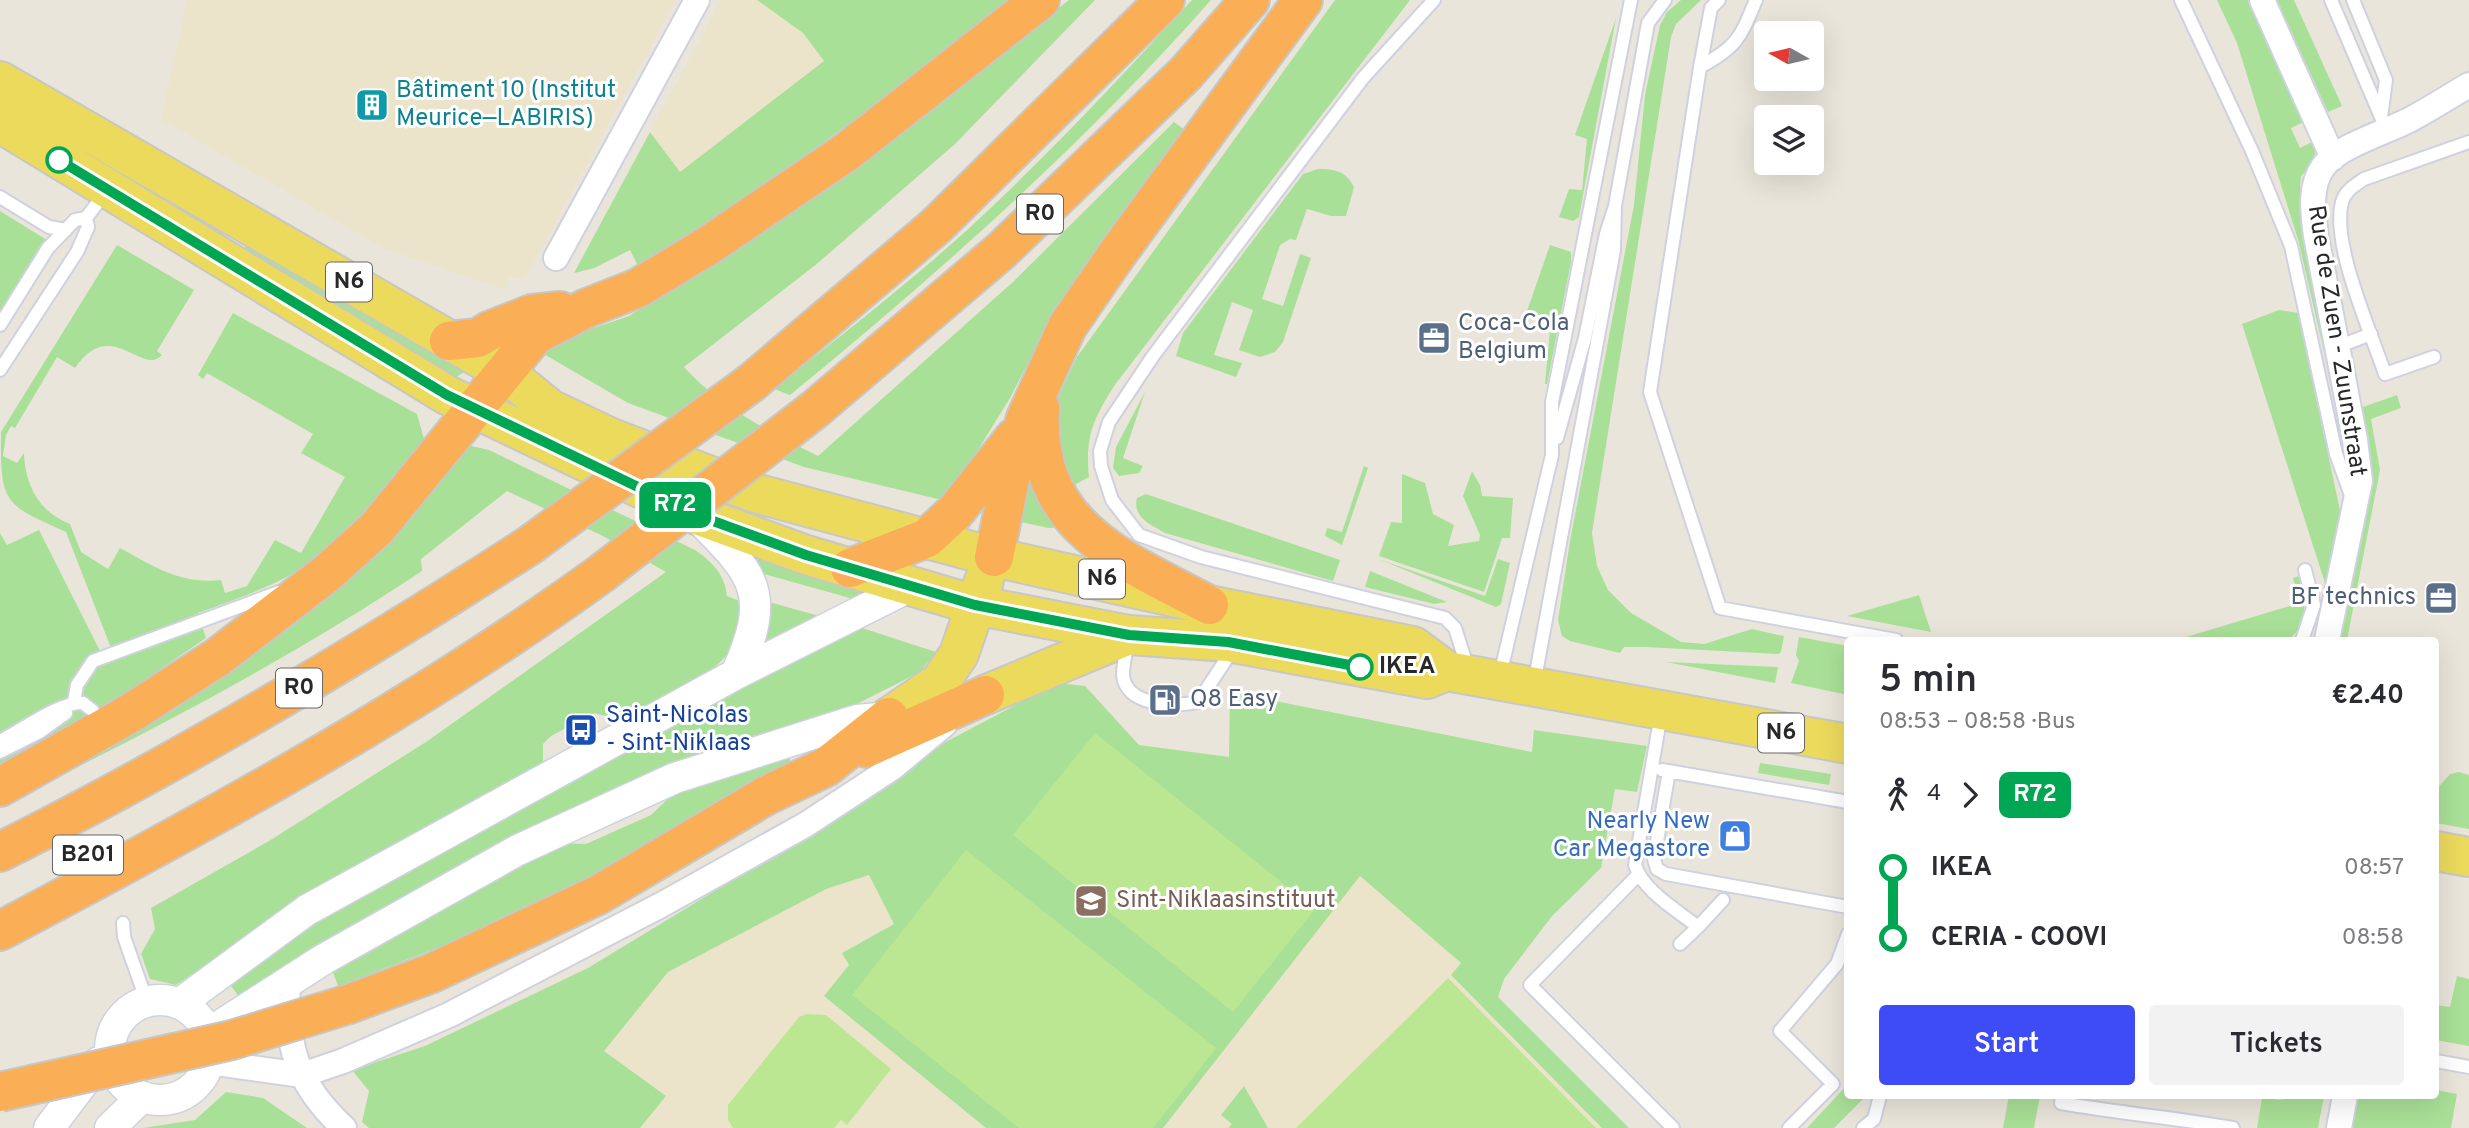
<!DOCTYPE html>
<html lang="en">
<head>
<meta charset="utf-8">
<style>
  :root { --surface:#fff; --page:#f2f2f3; --text:#2b2b33; --muted:#7c7c81; --accent:#3d4cf5 }
  body { margin:0; font-family:Overpass,sans-serif; background:var(--page); color:var(--text); height:100vh; display:flex; flex-direction:column; font-size:26px; white-space:nowrap }
  * { box-sizing:border-box; margin:0 }
  p { font-size:23px; color:var(--muted) }
  .icon { flex:none; width:38px; height:38px; fill:none; stroke:currentColor; stroke-width:2; stroke-linecap:round; stroke-linejoin:round }
  .map { position:relative; flex:1; overflow:hidden }
  .side { position:absolute; left:1844px; top:637px; width:595px; height:462px; display:flex; flex-direction:column; background:var(--surface); border-radius:7px; box-shadow:0 7px 28px #0002 }
  .side>* { flex:none }
  .badge { padding:0 14px; border-radius:10px; font-size:24px; line-height:46px }
  .needle { width:46px; rotate:278deg }
  .tools { position:absolute; left:1754px; top:21px; display:grid; gap:14px }
  .tools a { display:grid; place-items:center; width:70px; height:70px; border-radius:7px; background:var(--surface); box-shadow:0 7px 28px #0002; font-size:35px }
  .map>.badge { position:absolute; translate:-50% -50%; box-shadow:0 0 0 4px #fff }
  .legs { display:flex; align-items:center; gap:10px; height:77px; padding:0 35px; font-size:23px }
  .legs p { margin-inline-start:auto }
  .overview { display:flex; align-items:center; justify-content:space-between; height:119px; padding:0 35px }
  h1 { font-size:38px; font-weight:600; line-height:52px }
  .primary-button { display:flex; gap:14px; margin-top:auto; padding:14px 35px }
  .primary-button a { flex:1; height:80px; border-radius:7px; background:var(--accent); color:#fff; font-size:28px; font-weight:600; line-height:80px; text-align:center }
  .primary-button a+a { background:var(--page); color:var(--text) }
  ul { padding:0 35px; list-style:none }
  li { display:flex; align-items:center; gap:24px; height:70px; font-size:26px }
  li i { display:grid; place-items:center; width:10px; height:100%; margin:0 9px; background:currentColor }
  li i::after { content:''; width:18px; height:18px; margin:-9px; border:5px solid; border-radius:50%; background:var(--surface) }
  li p { margin-inline-start:auto }
  li:first-child i { background:linear-gradient(#0000 50%,currentColor 0) }
  li:last-child i { background:linear-gradient(currentColor 50%,#0000 0) }
  .map>svg:first-child { display:block }
  .education { fill:#ece4ca }
  .green { fill:#a9e097 }
  .pitch { fill:#bbe793 }
  .lines { fill:none; stroke-linecap:round; stroke-linejoin:round }
  .service-casing { stroke:#cfd1e1; stroke-width:16 }
  .minor-casing { stroke:#cfd1e1; stroke-width:28 }
  .tertiary-casing { stroke:#cfd1e1; stroke-width:33 }
  .primary-casing { stroke:#c7c7c7; stroke-width:42 }
  .motorway-casing { stroke:#c7c7c7; stroke-width:42 }
  .service { stroke:#fff; stroke-width:12 }
  .minor { stroke:#fff; stroke-width:24 }
  .tertiary { stroke:#fff; stroke-width:30 }
  .primary { stroke:#ecda5d; stroke-width:38 }
  .motorway { stroke:#faae56; stroke-width:38 }
  .motorway-bridge-casing { stroke:#c7c7c7; stroke-width:42; stroke-linecap:butt }
  .motorway-bridge { stroke:#faae56; stroke-width:38 }
  .line-1-casing { stroke:#fff; stroke-width:16 }
  .line-1 { stroke:#00a651; stroke-width:10 }
  .stop-1-dot { fill:#fff; stroke:#00a651; stroke-width:3.5 }
  .labels { text-anchor:middle; dominant-baseline:central; stroke-width:6; stroke-linejoin:round; paint-order:stroke }
  .shield { fill:#fff; stroke:#686868; stroke-width:2 }
  .shield-label { font-size:23px; font-weight:bold; fill:#282828 }
  .culture-label { font-size:24px; fill:#0d838f; stroke:#fff; text-anchor:start }
  .service-label { font-size:24px; fill:#4e5e75; stroke:#fff; text-anchor:start }
  .street-label { font-size:24px; fill:#282828; stroke:#fff }
  .stop-label { font-size:24px; font-weight:bold; fill:#282828; stroke:#fff; text-anchor:start }
  .transit-label { font-size:24px; fill:#164399; stroke:#fff; text-anchor:start }
  .shop-label { font-size:24px; fill:#366cbe; stroke:#fff; text-anchor:end }
  .education-label { font-size:24px; fill:#785e54; stroke:#fff; text-anchor:start }
</style>
</head>
<body>
<div class="map">
<svg width="2469" height="1128" viewBox="0 0 2469 1128">
  <rect width="100%" height="100%" fill="#eae5da"/>
  <path class="education" d="M 187,0 L 676,0 L 525,279 L 508,277 L 504,289 L 383,248 L 161,119 Z
    M 721,0 L 947,0 L 602,265 L 574,273 Z
    M 1085,686 L 1139,745 L 1229,757 L 1230,692 L 1552,915 L 1504,979 L 1498,997 L 1629,1128 L 369,1128 L 362,1122 L 693,932 L 893,867 Z"/>
  <path class="green" d="M 757,0 L 1011,0 C 892,96 768,185 638,266 L 630,250 L 594,268 L 574,273 L 650,132 L 680,172 L 824,61 L 803,33 Z
    M 1069,0 L 1095,0 L 955,144 L 818,263 L 684,367 C 720,407 770,432 818,456 L 1014,281 L 1174,122 L 1189,133 L 1045,330 L 1010,398 L 973,458 L 942,500 L 804,467 L 628,403 L 542,353 L 562,339 L 629,316 L 795,208 L 962,85 Z
    M 1192,0 L 1211,0 C 1084,144 939,273 790,395 L 774,389 C 850,328 929,268 999,200 C 1066,136 1129,68 1192,0 Z
    M 1335,0 L 1410,0 L 1114,386 C 1093,420 1085,436 1089,477 L 1067,489 L 1055,440 L 1058,398 L 1077,357 Z
    M 1681,0 L 1701,0 L 1676,24 L 1671,37 L 1592,533 L 1597,566 L 1608,590 L 1631,613 L 1681,642 L 1704,644 L 1752,629 L 1784,636 L 1781,652 L 1778,654 L 1646,647 L 1624,647 L 1620,653 L 1570,641 L 1562,636 L 1558,620 L 1570,541 L 1634,205 L 1645,95 L 1660,25 L 1667,12 Z
    M 2217,0 L 2253,0 L 2308,120 L 2291,128 L 2300,148 L 2316,140 L 2314,163 L 2301,176 L 2300,186 L 2328,322 L 2324,352 L 2299,243 L 2237,43 Z
    M 2277,0 L 2294,0 L 2342,106 L 2328,112 Z
    M 1616,18 L 1579,217 L 1573,221 L 1559,217 L 1569,189 L 1582,190 L 1587,139 L 1575,135 Z
    M 1318,169 C 1335,169 1346,171 1354,187 L 1346,216 L 1331,216 L 1307,209 L 1296,240 L 1290,239 L 1280,245 L 1262,299 L 1283,306 L 1300,254 L 1311,258 L 1283,342 L 1275,352 L 1260,357 L 1239,350 L 1253,310 L 1232,302 L 1214,355 L 1242,363 L 1236,377 L 1176,356 L 1183,333 L 1303,174 Z
    M 0,211 L 47,240 L 0,313 Z
    M 249,241 L 473,367 L 451,380 L 241,254 Z
    M 117,245 L 194,290 L 157,351 L 162,355 C 142,377 111,315 75,368 L 57,357 L 15,428 L 11,426 L 6,435 L 3,456 L 17,463 L 24,453 C 25,485 39,512 70,524 L 81,552 L 108,569 L 120,548 C 153,566 182,585 221,580 L 225,593 L 247,586 L 275,540 L 301,553 L 345,477 L 301,453 L 313,434 L 207,373 L 203,379 L 198,375 L 233,313 L 417,414 L 426,446 C 393,484 360,525 320,556 C 285,583 239,598 198,613 L 206,638 L 128,691 L 0,765 L 0,533 L 7,545 L 39,530 L 100,651 L 111,648 L 66,532 C 5,504 0,506 1,432 Z
    M 1550,245 L 1571,252 L 1571,262 L 1547,384 L 1545,384 L 1551,319 L 1527,311 Z
    M 2279,310 L 2298,313 L 2341,515 L 2326,586 L 2242,324 Z
    M 1145,392 L 1123,458 L 1143,466 L 1139,473 L 1119,476 L 1113,468 L 1116,447 Z
    M 2397,395 L 2401,408 L 2371,419 L 2380,470 L 2347,640 L 2337,640 L 2360,408 Z
    M 463,444 L 489,450 L 695,550 C 712,562 725,574 727,596 L 747,604 L 729,653 L 708,674 L 628,722 L 594,713 L 551,736 L 543,744 L 543,767 L 316,891 L 176,985 L 150,979 L 141,954 L 155,929 L 151,908 L 269,841 L 426,742 L 666,572 L 603,536 L 507,491 L 421,559 L 422,571 C 288,660 145,735 0,805 L 70,757 Z
    M 1028,464 L 1070,527 L 1049,528 L 1016,521 Z
    M 1364,466 L 1368,468 L 1342,545 L 1325,536 L 1327,528 L 1342,532 Z
    M 1472,471 L 1480,485 L 1482,496 L 1513,498 L 1510,538 L 1502,538 L 1484,592 L 1379,556 L 1391,522 L 1402,523 L 1402,474 L 1425,483 L 1433,514 L 1454,525 L 1448,546 L 1479,541 L 1480,535 L 1463,496 Z
    M 1146,494 L 1340,560 L 1333,581 L 1165,533 C 1151,525 1132,517 1137,498 Z
    M 753,554 L 871,592 L 857,600 L 757,572 L 752,563 Z
    M 1378,559 L 1485,596 L 1498,559 L 1510,563 L 1501,604 L 1496,607 Z
    M 1370,571 L 1447,602 L 1434,604 L 1365,587 Z
    M 2299,576 C 2305,600 2310,623 2288,640 L 2176,640 L 2300,603 L 2293,578 Z
    M 1919,595 L 1931,632 L 1847,616 Z
    M 765,601 L 823,617 L 760,651 Z
    M 859,627 L 936,652 L 920,672 L 845,710 L 609,791 L 550,819 L 241,1000 L 225,977 L 406,862 Z
    M 1799,637 L 1848,646 L 1848,695 L 1791,683 L 1799,661 L 1796,655 Z
    M 1666,662 L 1778,667 L 1775,683 Z
    M 1057,683 L 1085,686 L 1139,745 L 1229,757 L 1230,692 L 1532,752 L 1534,730 L 1647,746 L 1637,792 L 1615,789 L 1601,868 L 1552,916 L 1504,979 L 1498,997 L 1629,1128 L 1602,1128 L 1451,975 L 1461,963 L 1360,876 L 1163,1128 L 986,1128 L 824,996 L 849,965 L 842,953 L 894,924 L 869,875 L 826,889 L 668,972 L 604,1051 L 666,1096 L 640,1128 L 369,1128 L 362,1122 L 369,1091 L 352,1070 L 425,1046 L 588,968 L 820,827 L 940,745 Z
    M 788,752 L 790,760 L 787,766 L 664,842 L 479,932 L 338,986 L 331,967 L 553,843 L 586,844 L 651,815 L 670,797 L 712,775 Z
    M 1760,763 L 1831,774 L 1829,785 L 1758,773 Z
    M 2459,772 L 2469,775 L 2469,829 L 2436,823 L 2436,790 L 2450,774 Z
    M 2457,976 L 2469,979 L 2469,1046 L 2436,1040 L 2436,1005 L 2450,1007 Z
    M 1848,1084 L 1848,1096 L 1866,1096 L 1834,1128 L 1807,1128 Z
    M 1244,1086 L 1268,1128 L 1228,1128 L 1232,1124 L 1221,1115 Z
    M 2436,1090 L 2457,1094 L 2451,1128 L 2326,1128 L 2332,1096 L 2436,1096 Z
    M 226,1092 L 263,1098 L 307,1128 L 143,1128 L 195,1120 Z
    M 2009,1096 L 2040,1096 L 2034,1128 L 2003,1128 Z
    M 2283,1096 L 2324,1096 L 2318,1128 L 2257,1128 L 2262,1098 L 2282,1100 Z"/>
  <path class="pitch" d="M 1095,733 L 1315,909 L 1233,1012 L 1013,835 Z
    M 966,850 L 1216,1048 L 1153,1128 L 1019,1128 L 852,995 Z
    M 1448,978 L 1596,1128 L 1296,1128 Z
    M 807,1014 L 826,1015 L 891,1069 L 847,1125 L 841,1120 L 834,1128 L 733,1128 L 728,1120 L 728,1105 L 799,1017 Z"/>
  <g class="lines">
    <defs>
      <path id="service" d="M 1434,0 L 1363,78 L 1153,356 L 1109,422 L 1100,451 L 1101,466 L 1112,500 L 1139,535 L 1201,557 L 1445,618 L 1455,628 L 1468,669
        M 1719,0 L 1711,8 L 1700,67 L 1650,392 L 1720,608 L 1896,640
        M 2181,0 L 2252,151 L 2291,246 L 2336,454 L 2352,498
        M 2331,0 L 2387,131
        M 2353,0 L 2386,80 L 2381,117
        M 1700,67 C 1738,46 1740,38 1756,0
        M 0,197 L 49,227 L 66,230
        M 0,325 L 48,248 L 75,220 L 86,218 L 105,193
        M 2337,347 L 2371,334
        M 2434,357 L 2385,374 C 2371,332 2331,244 2342,202 C 2345,191 2355,185 2364,179 L 2469,142
        M 0,370 L 77,252 L 88,227 L 86,218
        M 1557,438 L 1585,338 L 1606,234 L 1615,206 L 1648,23 L 1665,0
        M 2302,640 L 2314,605 L 2305,570
        M 1128,642 C 1126,652 1123,664 1123,675 C 1126,707 1176,707 1198,702 L 1233,649
        M 1500,675 L 1552,455 L 1552,402 L 1631,0
        M 1534,684 L 1614,250 L 1615,206
        M 74,702 L 77,685 L 93,661 L 279,592
        M 1661,714 L 1635,865 C 1643,891 1677,910 1698,927 L 1723,900
        M 0,741 C 22,730 61,701 83,703 L 93,711
        M 0,752 L 38,733 L 66,713
        M 1662,770 L 1848,802
        M 1669,771 L 1654,859 L 1657,869 L 1666,874 L 1848,907
        M 1639,874 L 1530,985 L 1673,1128
        M 123,923 L 124,937 L 147,1002
        M 1680,944 L 1698,927
        M 2436,1061 L 2469,1067
        M 2062,1096 L 2061,1103 C 2118,1113 2176,1118 2233,1128
        M 1789,1128 L 1833,1084 L 1780,1031 L 1837,964 L 1848,934
        M 1863,1128 L 1874,1119 L 1880,1096"/>
      <path id="minor" d="M 2262,0 L 2333,158
        M 556,258 L 697,0
        M 2327,640 L 2360,481 L 2355,440 L 2316,236 C 2313,213 2309,187 2323,167 C 2339,145 2388,132 2413,118 C 2432,108 2450,96 2469,85
        M 288,980 C 285,1044 296,1084 344,1128
        M 209,1062 L 302,1075 L 343,1061 L 449,1015 L 661,905 L 805,825 L 892,768 L 945,724
        M 2339,1128 L 2345,1096"/>
      <path id="tertiary" d="M 699,519 C 756,576 772,594 736,674
        M110 1050a50 50 0 1 1 100 0a50 50 0 1 1-100 0Z
        M 179,1004 L 307,910 L 736,674 L 909,587
        M 207,1034 L 324,959 L 518,850 L 675,778 L 857,720 L 889,717
        M 49,1128 L 99,1062
        M 110,1128 L 142,1097"/>
      <path id="primary" d="M 0,81 L 506,373 L 550,409 L 609,437 L 755,493 L 994,557 L 1209,605 L 1413,646 L 1447,671 L 1848,744
        M 0,123 L 447,395 L 694,514 L 806,555 L 975,605 L 1129,635 L 1228,642 L 1427,679 L 1447,671
        M 985,695 L 1129,635
        M 889,717 L 940,682 L 959,654 L 984,581
        M 2436,851 L 2469,857"/>
      <path id="motorway" d="M 449,341 L 478,338 L 489,331 L 532,314 L 560,311
        M 751,383 L 936,226 L 1165,0
        M 1040,408 C 1033,527 1120,558 1209,605
        M 814,410 L 1002,250 L 1186,73 L 1250,0
        M 994,557 L 1013,464 L 1026,418 L 1067,327 L 1117,254 L 1303,0
        M 850,568 L 927,538 L 955,512 L 1014,438
        M 866,748 L 985,695
        M 0,787 L 129,714 L 218,657 L 326,574 L 377,528 L 535,335 L 587,308 L 638,288 L 709,245 L 845,153 L 1040,0
        M 0,852 C 182,761 359,655 530,545
        M 0,931 C 206,822 413,710 602,573
        M 349,1004 L 432,973 L 598,895 L 767,795 L 826,767 L 889,717"/>
    </defs>
    <use href="#service" class="service-casing"/>
    <use href="#minor" class="minor-casing"/>
    <use href="#tertiary" class="tertiary-casing"/>
    <use href="#primary" class="primary-casing"/>
    <use href="#motorway" class="motorway-casing"/>
    <use href="#service" class="service"/>
    <use href="#minor" class="minor"/>
    <use href="#tertiary" class="tertiary"/>
    <use href="#primary" class="primary"/>
    <use href="#motorway" class="motorway"/>
    <defs>
      <path id="motorway-bridge" d="M 530,545 L 751,383
        M 602,573 L 814,410
        M 0,1092 L 232,1040 L 349,1004"/>
    </defs>
    <use href="#motorway-bridge" class="motorway-bridge-casing"/>
    <use href="#motorway-bridge" class="motorway-bridge"/>
  </g>
  <g class="lines">
    <defs>
      <path id="line-1" d="M 59,160 L 447,395 L 694,514 L 806,555 L 975,605 L 1129,635 L 1228,642 L 1360,667"/>
    </defs>
    <use href="#line-1" class="line-1-casing"/>
    <use href="#line-1" class="line-1"/>
  </g>
  <defs>
    <symbol id="building-square" viewBox="-11 -11 22 22"><rect x="-9" y="-9" width="18" height="18" rx="4" fill="#0f9aa8" stroke="#fff"/><path d="M-4-6H4V6H1V3H-1V6H-4ZM-2.5-4.3h1.7v1.8h-1.7ZM.8-4.3h1.7v1.8H.8ZM-2.5-1h1.7V.8h-1.7ZM.8-1h1.7V.8H.8Z" fill="#fff"/></symbol>
    <symbol id="office-square" viewBox="-11 -11 22 22"><rect x="-9" y="-9" width="18" height="18" rx="4" fill="#5c6f8a" stroke="#fff"/><path d="M-6-3h4V-5.5h4V-3h4V5H-6ZM-1-4.5V-3h2v-1.5ZM-6 0V1H6V0Z" fill="#fff"/></symbol>
    <symbol id="fuel-square" viewBox="-11 -11 22 22"><rect x="-9" y="-9" width="18" height="18" rx="4" fill="#5c6f8a" stroke="#fff"/><path d="M-5.5-6h7V0h2V4h1.3V-2.5L3-4.5l.8-.8L6-3V5H2.5V1h-1V6h-7ZM-4.2-4.7v3.2H.2V-4.7Z" fill="#fff"/></symbol>
    <symbol id="bus-square" viewBox="-11 -11 22 22"><rect x="-9" y="-9" width="18" height="18" rx="4" fill="#1a4fb4" stroke="#fff"/><path d="M-5-6H5V4H4V6H2V4H-2V6H-4V4H-5ZM-3.5-4V0h7V-4ZM-3.5 1.2v1.5H-2V1.2ZM2 1.2v1.5H3.5V1.2Z" fill="#fff"/></symbol>
    <symbol id="shop-square" viewBox="-11 -11 22 22"><rect x="-9" y="-9" width="18" height="18" rx="4" fill="#3f7fe0" stroke="#fff"/><path d="M-5-2.5h2.3a2.7 3.5 0 0 1 5.4 0H5L5.5 6h-11ZM-1.5-2.5h3a1.5 2.3 0 0 0-3 0Z" fill="#fff"/></symbol>
    <symbol id="school-square" viewBox="-11 -11 22 22"><rect x="-9" y="-9" width="18" height="18" rx="4" fill="#8d6e63" stroke="#fff"/><path d="M0-5L7-2L0 1L-7-2ZM-4 1L0 2.5L4 1V4Q0 6-4 4Z" fill="#fff"/></symbol>
  </defs>
  <g fill-rule="evenodd">
    <use href="#building-square" x="353" y="86" width="38" height="38"/>
    <use href="#office-square" x="1415" y="319" width="38" height="38"/>
    <use href="#office-square" x="2422" y="579" width="38" height="38"/>
    <use href="#fuel-square" x="1146" y="681" width="38" height="38"/>
    <use href="#bus-square" x="562" y="711" width="38" height="38"/>
    <use href="#shop-square" x="1716" y="817" width="38" height="38"/>
    <use href="#school-square" x="1072" y="882" width="38" height="38"/>
  </g>
  <g class="stop-1-dot">
    <circle cx="59" cy="160" r="12"/>
    <circle cx="1360" cy="667" r="12"/>
  </g>
  <g class="labels">
    <g class="shield">
      <rect x="1017" y="194.5" width="46" height="39" rx="5"/>
      <rect x="326" y="262.5" width="46" height="39" rx="5"/>
      <rect x="1079" y="559.5" width="46" height="39" rx="5"/>
      <rect x="276" y="668.5" width="46" height="39" rx="5"/>
      <rect x="1758" y="713.5" width="46" height="39" rx="5"/>
      <rect x="53" y="835.5" width="70" height="39" rx="5"/>
    </g>
    <g class="shield-label">
      <text x="1040" y="214">R0</text>
      <text x="349" y="282">N6</text>
      <text x="1102" y="579">N6</text>
      <text x="299" y="688">R0</text>
      <text x="1781" y="733">N6</text>
      <text x="88" y="855">B201</text>
    </g>
    <g class="culture-label">
      <text x="396" y="91">Bâtiment 10 (Institut<tspan x="396" dy="28">Meurice—LABIRIS)</tspan></text>
    </g>
    <g class="service-label">
      <text x="1458" y="324">Coca-Cola<tspan x="1458" dy="28">Belgium</tspan></text>
      <text x="2416" y="598" text-anchor="end">BF technics</text>
      <text x="1190" y="700">Q8 Easy</text>
    </g>
    <g class="street-label">
      <text transform="translate(2336 341) rotate(81)">Rue de Zuen - Zuunstraat</text>
    </g>
    <g class="stop-label">
      <text x="1379" y="667">IKEA</text>
    </g>
    <g class="transit-label">
      <text x="606" y="716">Saint-Nicolas<tspan x="606" dy="28">- Sint-Niklaas</tspan></text>
    </g>
    <g class="shop-label">
      <text x="1710" y="822">Nearly New<tspan x="1710" dy="28">Car Megastore</tspan></text>
    </g>
    <g class="education-label">
      <text x="1116" y="901">Sint-Niklaasinstituut</text>
    </g>
  </g>
</svg>
<div class="tools">
<a><svg class="needle" viewBox="-14 -14 28 28"><path d="M0-13l5 13h-10z" fill="#e53935"/><path d="M0 13l5-13h-10z" fill="#7c7c81"/></svg></a>
<a><svg class="icon" aria-label="layers" viewBox="0 0 24 24"><path d="M12 4l9 5-9 5-9-5zM3 14l9 5 9-5"/></svg></a>
</div>
<b class="badge" style="left:675px;top:505px;background:#00a651;color:#fff">R72</b>
<section class="side">
<div class="overview"><div><h1>5 min</h1><p>08:53 – 08:58 · Bus</p></div><b>€2.40</b></div>
<div class="legs"><svg class="icon" aria-label="walk" viewBox="0 0 24 24"><circle cx="13" cy="4" r="2"/><path d="M13 8l-2 6 4 7M11 14l-3 7M7 12l3-4h3l4 4"/></svg>4<svg class="icon" aria-label="forward" viewBox="0 0 24 24"><path d="M9 5l7 7-7 7"/></svg><b class="badge" style="background:#00a651;color:#fff">R72</b></div>
<ul>
<li><i style="color:#00a651"></i><b>IKEA</b><p>08:57</p></li>
<li><i style="color:#00a651"></i><b>CERIA - COOVI</b><p>08:58</p></li>
</ul>
<div class="primary-button"><a>Start</a><a>Tickets</a></div>
</section>
</div>
</body>
</html>
